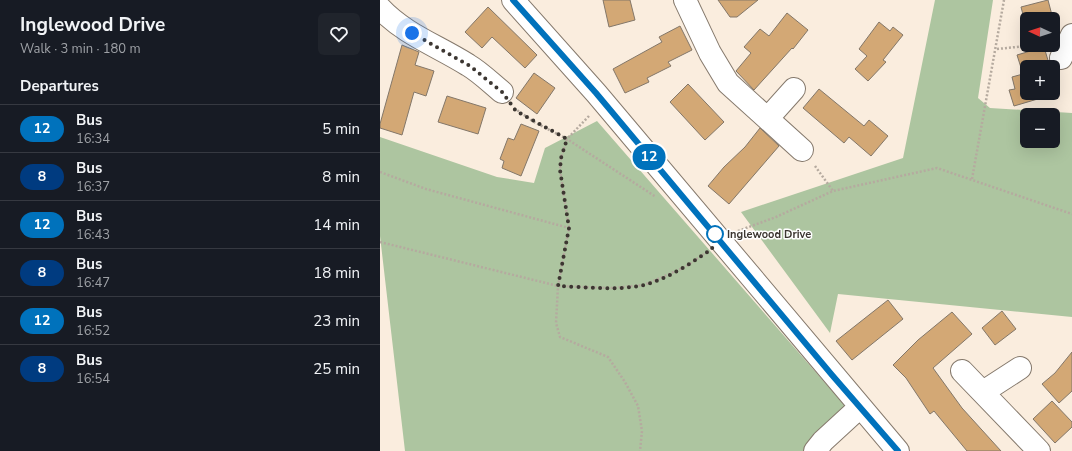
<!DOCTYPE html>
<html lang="en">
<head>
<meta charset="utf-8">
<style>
  :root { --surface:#171b24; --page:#20242c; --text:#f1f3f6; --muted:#9ea1a6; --line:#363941 }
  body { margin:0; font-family:"Nunito Sans",sans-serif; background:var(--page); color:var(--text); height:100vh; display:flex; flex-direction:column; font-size:15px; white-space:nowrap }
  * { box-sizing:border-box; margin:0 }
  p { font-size:13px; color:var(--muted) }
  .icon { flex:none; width:22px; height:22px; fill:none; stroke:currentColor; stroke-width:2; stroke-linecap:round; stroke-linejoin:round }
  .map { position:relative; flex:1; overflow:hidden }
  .panel { display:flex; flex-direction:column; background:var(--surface); width:380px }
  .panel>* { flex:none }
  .badge { padding:0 8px; border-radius:13px; font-size:14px; line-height:26px }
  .needle { width:26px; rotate:273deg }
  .fabs { position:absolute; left:640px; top:12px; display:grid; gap:8px }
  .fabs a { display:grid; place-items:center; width:40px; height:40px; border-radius:6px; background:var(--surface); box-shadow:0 4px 16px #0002; font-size:20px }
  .you { position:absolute; width:20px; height:20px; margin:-10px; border:3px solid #fff; border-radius:50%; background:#1a73e8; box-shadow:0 0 0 6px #1a73e833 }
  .map>.badge { position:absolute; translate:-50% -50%; box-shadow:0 0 0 2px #fff }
  h2 { padding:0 20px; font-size:15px; line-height:36px }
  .round { display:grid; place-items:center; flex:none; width:42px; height:42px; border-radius:6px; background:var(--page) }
  .head { display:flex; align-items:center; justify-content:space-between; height:68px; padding:0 20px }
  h1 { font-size:19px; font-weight:700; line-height:30px }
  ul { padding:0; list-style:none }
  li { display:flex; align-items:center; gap:12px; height:48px; padding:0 20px; border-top:1px solid var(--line) }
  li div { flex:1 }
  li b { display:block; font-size:15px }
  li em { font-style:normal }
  li .badge { min-width:44px; font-weight:700; text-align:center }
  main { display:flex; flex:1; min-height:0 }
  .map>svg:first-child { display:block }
  .green { fill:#adc5a0; fill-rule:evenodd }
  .building { fill:#d3a875; stroke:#837769 }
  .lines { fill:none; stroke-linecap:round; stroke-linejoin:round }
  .minor-casing { stroke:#85796c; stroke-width:24 }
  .path { stroke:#b5aa9f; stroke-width:2.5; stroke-dasharray:2 2; stroke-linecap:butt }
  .minor { stroke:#fff; stroke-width:22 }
  .line-casing { stroke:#fff; stroke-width:9 }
  .line { stroke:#0072bc; stroke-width:6 }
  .walk { stroke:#3c3631; stroke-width:4; stroke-dasharray:0 7.2 }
  .stop-dot { fill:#fff; stroke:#0072bc; stroke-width:2 }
  .labels { text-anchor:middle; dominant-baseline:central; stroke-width:3; stroke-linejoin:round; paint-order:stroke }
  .stop-label { font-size:11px; font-weight:bold; fill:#3c3631; stroke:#fff; text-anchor:start }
</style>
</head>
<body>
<main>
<section class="panel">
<div class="head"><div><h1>Inglewood Drive</h1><p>Walk · 3 min · 180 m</p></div><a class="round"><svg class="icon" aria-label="heart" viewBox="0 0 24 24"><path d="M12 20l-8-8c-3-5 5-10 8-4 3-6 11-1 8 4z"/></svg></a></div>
<h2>Departures</h2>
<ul>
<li><span class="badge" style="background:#0072bc;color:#fff">12</span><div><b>Bus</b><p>16:34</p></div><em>5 min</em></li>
<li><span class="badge" style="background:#003b80;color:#fff">8</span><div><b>Bus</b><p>16:37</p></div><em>8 min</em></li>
<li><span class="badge" style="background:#0072bc;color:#fff">12</span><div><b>Bus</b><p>16:43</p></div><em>14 min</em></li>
<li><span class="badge" style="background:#003b80;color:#fff">8</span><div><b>Bus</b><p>16:47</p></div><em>18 min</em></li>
<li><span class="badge" style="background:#0072bc;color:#fff">12</span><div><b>Bus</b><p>16:52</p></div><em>23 min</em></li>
<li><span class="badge" style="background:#003b80;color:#fff">8</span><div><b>Bus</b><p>16:54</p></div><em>25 min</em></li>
</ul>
</section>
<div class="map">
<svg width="692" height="451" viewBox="0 0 692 451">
  <rect width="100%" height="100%" fill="#faedde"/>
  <path class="green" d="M 555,0 L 613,0 L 598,98 L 610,108 L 692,113 L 692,317 L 458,294 L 450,333 L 361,212 L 523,158 ZM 647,115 L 673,115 L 673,141 L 647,141 Z
    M 217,121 L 467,408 L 425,451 L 25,451 L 0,236 L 0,137 L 117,177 L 154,183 L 165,148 Z"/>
  <path class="building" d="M 223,0 L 250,0 L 255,20 L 229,27 Z
    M 338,0 L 378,0 L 357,17 L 350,17 Z
    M 668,0 L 673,19 L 647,19 L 647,30 L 641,7 Z
    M 108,7 L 157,55 L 145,68 L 112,37 L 102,48 L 85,32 Z
    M 407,13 L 428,30 L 413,49 L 412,48 L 374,90 L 356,71 L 371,53 L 364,47 L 380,29 L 389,36 Z
    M 499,22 L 510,31 L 513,27 L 523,35 L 503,60 L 506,62 L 488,81 L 475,69 L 487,56 L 479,49 Z
    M 300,26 L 312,50 L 288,62 L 291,66 L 267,78 L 269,82 L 245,93 L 233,69 L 282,42 L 279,37 Z
    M 22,45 L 39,52 L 35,65 L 54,71 L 46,96 L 34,92 L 22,135 L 0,128 L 0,124 Z
    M 664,47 L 670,67 L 647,67 L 647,93 L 673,93 L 673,75 L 678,93 L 634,106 L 629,90 L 635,89 L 632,77 L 643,74 L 637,55 Z
    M 154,73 L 175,88 L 157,114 L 136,98 Z
    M 308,84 L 344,122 L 325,140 L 290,102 Z
    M 439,89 L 484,126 L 489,120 L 508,136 L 491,156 L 469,137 L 464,143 L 423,108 Z
    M 67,96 L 106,108 L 98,134 L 58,122 Z
    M 141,124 L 159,131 L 141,176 L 122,168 L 124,161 L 120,159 L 128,138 L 134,140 Z
    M 380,128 L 399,146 L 349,204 L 328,186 L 344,167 L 365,147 Z
    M 508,300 L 523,319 L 472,360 L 456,341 Z
    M 622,311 L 636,329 L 615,345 L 602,328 Z
    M 572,312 L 592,334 L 553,368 L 582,408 L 621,451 L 587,451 L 554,411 L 550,414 L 526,378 L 513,365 L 538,340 Z
    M 692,352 L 692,391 L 679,403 L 662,384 L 675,373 Z
    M 672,401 L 692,422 L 692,427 L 675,443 L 653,419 Z"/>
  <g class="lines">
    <defs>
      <path id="minor" d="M 133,0 L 216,93 L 518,451
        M 305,0 L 330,53 L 348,83 L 422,150
        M 0,8 C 24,34 58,46 88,65 C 100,72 111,83 122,92
        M 681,58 L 692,35
        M 388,118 L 414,89
        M 582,371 L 659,451
        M 603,392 L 640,368
        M 435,451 L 443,441 L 480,407"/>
    </defs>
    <use href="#minor" class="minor-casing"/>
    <path class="path" d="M 617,49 L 656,45
      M 134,108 L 154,122 L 187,139 L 276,197
      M 209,116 L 187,139 L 181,158 L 180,170 L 189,228 L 178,286 L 176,323 L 180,337 L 228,357 L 245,382 L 258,406 L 262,431 L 260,451
      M 435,166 L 453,191
      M 0,172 L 46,189 L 189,228
      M 592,179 L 624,0
      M 358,231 L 396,217 L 453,191 L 557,168 L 692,214
      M 0,242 L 178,286 L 231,288 L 264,285 L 305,267 L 324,254"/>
    <use href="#minor" class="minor"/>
  </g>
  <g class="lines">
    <defs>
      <path id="line" d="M 133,0 L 216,93 L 452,375 L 518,451"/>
    </defs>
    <use href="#line" class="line-casing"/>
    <use href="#line" class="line"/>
    <path class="walk" d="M 32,33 L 90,66 L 122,92 L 136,111 L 187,139 L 181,158 L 180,170 L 189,228 L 178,286 C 205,287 237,291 264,285 C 288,279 311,263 332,249 L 335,234"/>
  </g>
  <circle class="stop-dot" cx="335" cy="234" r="8"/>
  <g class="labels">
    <g class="stop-label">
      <text x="347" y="234">Inglewood Drive</text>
    </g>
  </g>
</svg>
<div class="fabs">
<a><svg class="needle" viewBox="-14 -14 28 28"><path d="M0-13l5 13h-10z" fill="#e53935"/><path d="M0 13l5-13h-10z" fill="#9ea1a6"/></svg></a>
<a>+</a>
<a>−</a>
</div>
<div class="you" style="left:32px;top:33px"></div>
<b class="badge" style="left:269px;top:157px;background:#0072bc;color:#fff">12</b>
</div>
</main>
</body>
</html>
